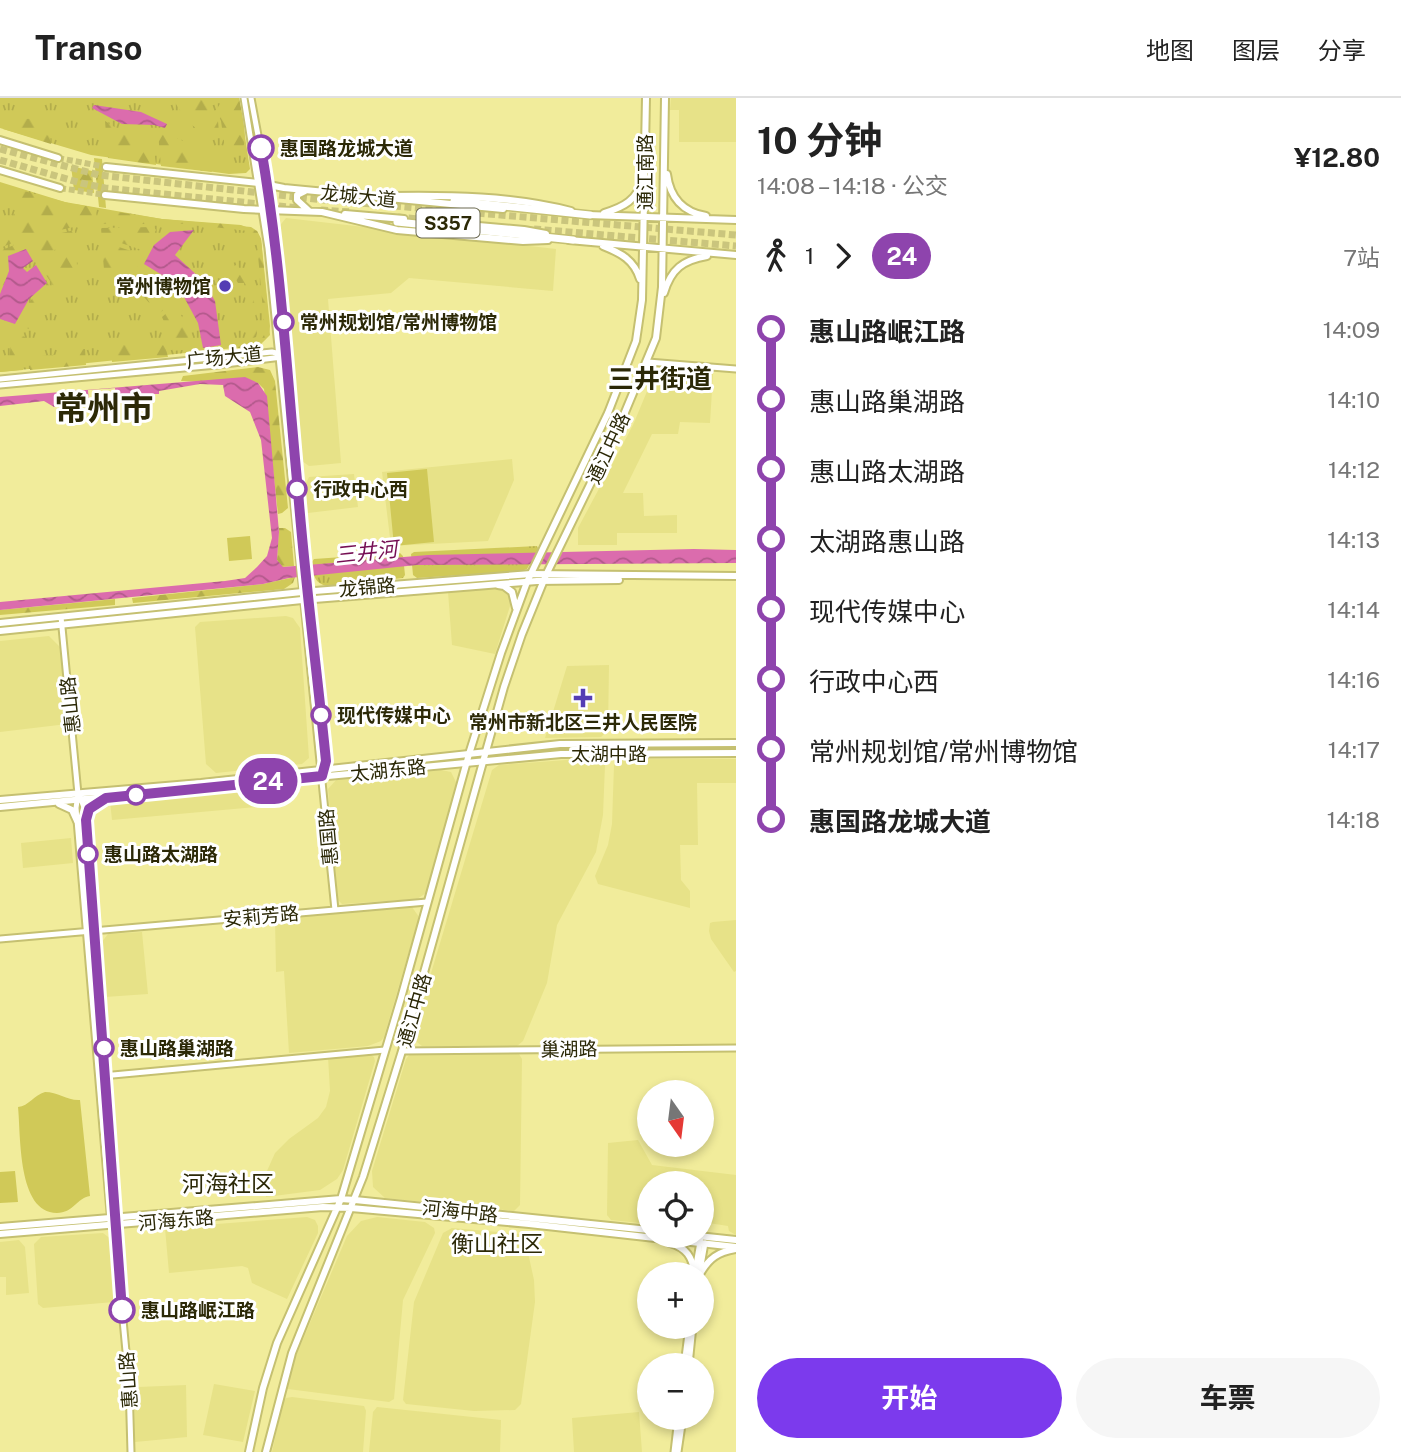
<!DOCTYPE html>
<html lang="zh">
<head>
<meta charset="utf-8">
<style>
  :root { --surface:#fff; --page:#f6f6f6; --text:#222; --muted:#767676; --line:#e0e0e0; --accent:#7c3aed }
  body { margin:0; font-family:"Public Sans","Noto Sans SC",sans-serif; background:var(--page); color:var(--text); height:100vh; display:flex; flex-direction:column; font-size:26px; white-space:nowrap }
  * { box-sizing:border-box; margin:0 }
  p { font-size:23px; color:var(--muted) }
  .icon { flex:none; width:38px; height:38px; fill:none; stroke:currentColor; stroke-width:2; stroke-linecap:round; stroke-linejoin:round }
  .map { position:relative; flex:1; overflow:hidden }
  .details { display:flex; flex-direction:column; background:var(--surface); width:665px }
  .details>* { flex:none }
  .badge { padding:0 14px; border-radius:23px; font-size:24px; line-height:46px }
  .needle { width:46px; rotate:166deg }
  .fabs { position:absolute; left:637px; top:982px; display:grid; gap:14px }
  .fabs a { display:grid; place-items:center; width:77px; height:77px; border-radius:50%; background:var(--surface); box-shadow:0 4px 10px #0003; font-size:35px }
  .map>.badge { position:absolute; translate:-50% -50%; box-shadow:0 0 0 4px #fff }
  .legs { display:flex; align-items:center; gap:10px; height:77px; padding:0 21px; font-size:23px }
  .legs p { margin-inline-start:auto }
  .overview { display:flex; align-items:center; justify-content:space-between; height:119px; padding:0 21px }
  h1 { font-size:38px; font-weight:700; line-height:52px }
  .primary-button { display:flex; gap:14px; margin-top:auto; padding:14px 21px }
  .primary-button a { flex:1; height:80px; border-radius:42px; background:var(--accent); color:#fff; font-size:28px; font-weight:700; line-height:80px; text-align:center }
  .primary-button a+a { background:var(--page); color:var(--text) }
  ul { padding:0 21px; list-style:none }
  li { display:flex; align-items:center; gap:24px; height:70px; font-size:26px }
  li i { display:grid; place-items:center; width:10px; height:100%; margin:0 9px; background:currentColor }
  li i::after { content:''; width:18px; height:18px; margin:-9px; border:5px solid; border-radius:50%; background:var(--surface) }
  li p { margin-inline-start:auto }
  li:first-child i { background:linear-gradient(#0000 50%,currentColor 0) }
  li:last-child i { background:linear-gradient(currentColor 50%,#0000 0) }
  header { display:flex; align-items:center; gap:42px; box-sizing:border-box; height:98px; padding:0 35px; background:var(--surface); border-bottom:2px solid var(--line) }
  header strong { font-size:33px }
  nav { display:flex; gap:38px; margin-inline-start:auto; font-size:24px }
  main { display:flex; flex:1; min-height:0 }
  .map>svg:first-child { display:block }
  .built { fill:#e7e288 }
  .grass { fill:url(#grass-tufts) }
  .forest { fill:url(#forest-firs) }
  .garden { fill:#d0c958 }
  .water { fill:url(#water-waves) }
  .pier { fill:#f1ec9b }
  .lines { fill:none; stroke-linecap:round; stroke-linejoin:round }
  .primary-tunnel { stroke:#cac57d; stroke-width:6; stroke-dasharray:6 3; stroke-linecap:butt }
  .trunk-tunnel { stroke:#cac57d; stroke-width:7; stroke-dasharray:7 3.5; stroke-linecap:butt }
  .tertiary-casing { stroke:#c5c071; stroke-width:9 }
  .secondary-casing { stroke:#c5c071; stroke-width:10 }
  .primary-casing { stroke:#c5c071; stroke-width:10 }
  .trunk-casing { stroke:#c5c071; stroke-width:10 }
  .tertiary { stroke:#fff; stroke-width:5 }
  .secondary { stroke:#fff; stroke-width:6 }
  .primary { stroke:#fff; stroke-width:6 }
  .trunk { stroke:#fff; stroke-width:7 }
  .line-1-casing { stroke:#fff; stroke-width:16 }
  .line-1 { stroke:#8e44ad; stroke-width:10 }
  .stop-1-dot { fill:#fff; stroke:#8e44ad; stroke-width:3.5 }
  .poi-dot { fill:#543db4; stroke:#fff; stroke-width:2.5 }
  .labels { text-anchor:middle; dominant-baseline:central; stroke-width:6; stroke-linejoin:round; paint-order:stroke }
  .shield { fill:#fff; stroke:#6b6951; stroke-width:2 }
  .shield-label { font-size:18px; font-weight:bold; fill:#2c2907 }
  .stop-label { font-size:19px; font-weight:bold; fill:#2c2907; stroke:#fff; text-anchor:start }
  .street-label { font-size:19px; fill:#2c2907; stroke:#fff }
  .poi-label { font-size:19px; font-weight:bold; fill:#2c2907; stroke:#fff; text-anchor:end }
  .water-label { font-size:21px; font-style:italic; fill:#750e53; stroke:#fff }
  .quarter-label { font-size:23px; fill:#2c2907; stroke:#fff }
  .district-label { font-size:26px; font-weight:bold; fill:#2c2907; stroke:#fff }
  .town-label { font-size:33px; font-weight:bold; fill:#2c2907; stroke:#fff }
</style>
</head>
<body>
<header>
<strong>Transo</strong>
<nav><a>地图</a><a>图层</a><a>分享</a></nav>
</header>
<main>
<div class="map">
<svg width="736" height="1354" viewBox="0 0 736 1354">
  <defs>
    <pattern id="grass-tufts" width="24" height="20" patternUnits="userSpaceOnUse" patternTransform="scale(1.75)"><rect width="24" height="20" fill="#d0c958"/><path d="M3 7l-1-3M5 7V3M7 7l1-3M15 17l-1-3M17 17v-4M19 17l1-3" fill="none" stroke="#b3ad4b"/></pattern>
    <pattern id="forest-firs" width="22" height="20" patternUnits="userSpaceOnUse" patternTransform="scale(1.75)"><rect width="22" height="20" fill="#d0c958"/><path d="M5 1l3.5 6h-7zM16 11l3.5 6h-7z" fill="#b3ad4b"/></pattern>
    <pattern id="water-waves" width="16" height="10" patternUnits="userSpaceOnUse" patternTransform="scale(1.75)"><rect width="16" height="10" fill="#db6cad"/><path d="M0 5q4-4 8 0t8 0" fill="none" stroke="#b2598b"/></pattern>
  </defs>
  <rect width="100%" height="100%" fill="#f1ec9b"/>
  <path class="built" d="M 671,0 L 736,0 L 736,44 L 679,44 L 679,12 L 670,12 Z
    M 286,120 L 556,151 L 553,193 L 409,180 L 391,195 L 328,201 L 341,365 L 309,368 L 302,363 L 277,131 Z
    M 662,273 L 713,276 L 710,325 L 680,324 L 678,336 L 652,336 L 623,395 L 643,395 L 644,418 L 677,417 L 677,435 L 617,435 L 617,447 L 578,447 L 578,430 L 633,327 L 653,279 Z
    M 512,361 L 514,382 L 488,443 L 391,448 L 382,374 Z
    M 354,376 L 358,409 L 308,415 L 305,387 L 309,379 Z
    M 496,489 L 505,492 L 510,499 L 510,508 L 495,556 L 452,547 L 448,494 Z
    M 286,518 L 293,520 L 300,530 L 309,660 L 302,666 L 216,675 L 206,666 L 195,529 L 200,524 Z
    M 49,538 L 60,549 L 67,626 L 0,634 L 0,543 Z
    M 609,567 L 608,632 L 601,639 L 545,640 L 567,568 Z
    M 579,661 L 599,663 L 605,667 L 603,717 L 596,754 L 557,827 L 547,885 L 523,943 L 517,948 L 422,948 L 413,941 L 413,935 L 492,672 L 499,667 Z
    M 619,661 L 736,661 L 736,685 L 697,685 L 698,747 L 680,747 L 681,782 L 690,793 L 690,810 L 598,786 L 595,778 L 608,747 L 612,726 L 614,667 Z
    M 436,671 L 451,674 L 457,686 L 426,795 L 417,801 L 342,806 L 338,802 L 328,691 L 337,681 Z
    M 276,688 L 278,707 L 112,722 L 110,703 Z
    M 71,740 L 73,765 L 23,770 L 21,745 Z
    M 412,809 L 419,819 L 384,939 L 381,943 L 368,948 L 289,955 L 284,873 L 276,874 L 275,821 Z
    M 736,822 L 736,873 L 734,874 L 711,841 L 709,833 L 710,825 L 713,824 Z
    M 142,834 L 148,896 L 105,899 L 101,845 L 108,836 Z
    M 411,955 L 519,956 L 522,961 L 520,1107 L 514,1113 L 385,1100 L 373,1089 L 372,1073 L 406,961 Z
    M 370,956 L 374,959 L 375,963 L 343,1072 L 337,1081 L 320,1092 L 266,1099 L 267,1073 L 275,1055 L 289,1041 L 318,1020 L 326,1009 L 330,993 L 328,959 Z
    M 638,1042 L 652,1067 L 736,1077 L 736,1137 L 729,1133 L 728,1128 L 702,1124 L 702,1085 L 649,1085 L 649,1126 L 611,1122 L 607,1117 L 608,1045 Z
    M 307,1119 L 315,1122 L 318,1128 L 318,1135 L 287,1201 L 252,1185 L 248,1170 L 242,1168 L 169,1175 L 165,1130 Z
    M 377,1119 L 425,1124 L 434,1130 L 435,1135 L 403,1202 L 394,1301 L 389,1304 L 288,1291 L 286,1289 L 287,1279 L 347,1138 L 361,1123 Z
    M 452,1130 L 520,1136 L 525,1141 L 534,1182 L 535,1204 L 521,1306 L 515,1312 L 474,1313 L 406,1306 L 403,1302 L 414,1204 L 443,1135 Z
    M 103,1135 L 111,1141 L 114,1147 L 119,1200 L 114,1204 L 43,1210 L 38,1206 L 34,1146 L 41,1139 Z
    M 19,1142 L 25,1149 L 29,1195 L 6,1197 L 6,1179 L 0,1179 L 0,1144 Z
    M 214,1286 L 255,1293 L 243,1344 L 203,1337 Z
    M 186,1287 L 187,1339 L 135,1344 L 134,1293 L 138,1289 Z
    M 292,1299 L 364,1308 L 366,1313 L 363,1354 L 272,1354 L 283,1304 L 286,1300 Z
    M 377,1309 L 501,1322 L 500,1354 L 369,1354 L 373,1314 Z
    M 639,1314 L 642,1354 L 574,1354 L 572,1320 Z"/>
  <path class="grass" d="M 0,0 L 239,0 L 250,71 L 246,75 L 229,76 L 91,57 L 0,30 Z
    M 94,60 L 102,61 L 106,110 L 99,109 Z
    M 0,84 L 65,104 L 162,121 L 251,129 L 257,133 L 261,141 L 270,237 L 261,246 L 254,248 L 0,274 Z
    M 537,448 L 538,451 L 527,471 L 521,473 L 417,480 L 413,477 L 411,456 L 414,454 Z
    M 400,455 L 403,458 L 405,477 L 403,480 L 328,488 C 314,486 313,476 312,464 L 314,461 Z"/>
  <path class="forest" d="M 182,0 L 202,0 L 218,23 L 219,35 L 210,38 L 188,25 L 174,3 L 182,2 Z
    M 224,0 L 239,0 C 241,12 257,70 225,50 L 221,23 L 216,12 Z
    M 48,20 L 51,46 L 3,31 L 2,22 Z
    M 105,23 L 121,33 L 152,35 L 156,67 L 108,60 Z
    M 158,35 C 179,37 206,53 212,74 L 161,68 Z
    M 71,68 L 92,73 L 94,95 L 74,92 Z
    M 24,93 L 72,106 L 74,129 L 27,139 L 0,150 C 0,134 19,112 24,93 Z
    M 75,106 L 96,110 L 97,126 L 78,129 Z
    M 99,111 L 162,121 L 241,127 L 257,133 L 261,141 L 270,228 C 269,251 245,249 228,251 L 260,244 L 265,235 L 257,146 L 254,138 L 248,133 L 187,126 L 101,126 Z
    M 154,129 L 156,132 L 145,153 L 121,145 L 102,143 L 101,130 Z
    M 75,132 L 75,147 L 54,152 L 36,161 L 25,143 Z
    M 21,144 L 26,151 L 8,159 L 9,173 L 0,196 L 2,164 L 0,153 Z
    M 102,148 L 116,148 L 143,157 L 127,190 L 105,183 Z
    M 76,150 L 78,185 L 58,195 L 38,165 L 56,155 Z
    M 237,166 L 245,183 L 252,182 L 257,235 L 256,239 L 247,243 L 247,238 L 249,237 L 244,185 L 238,185 L 230,172 Z
    M 140,175 L 156,187 L 173,203 L 159,216 L 144,199 L 131,192 Z
    M 48,186 L 55,197 L 36,216 L 29,231 L 16,226 L 31,202 Z
    M 176,207 L 186,227 L 191,251 L 173,253 L 168,233 L 162,219 Z
    M 12,236 L 26,239 L 23,250 L 23,272 L 0,274 L 0,264 L 9,263 Z
    M 131,246 L 132,249 L 165,247 L 168,259 L 112,264 L 111,248 Z
    M 85,251 L 86,267 L 30,272 L 30,259 L 64,256 L 64,253 Z
    M 258,269 L 270,272 L 275,283 L 288,410 L 282,415 L 278,416 L 264,291 L 258,285 L 181,283 L 183,278 Z
    M 279,430 L 285,430 L 291,434 L 294,468 L 282,469 L 277,462 Z
    M 295,479 L 293,485 L 284,491 L 133,505 L 132,500 L 263,486 Z
    M 115,501 L 115,507 L 0,517 L 0,512 Z"/>
  <path class="garden" d="M 427,371 L 434,444 L 394,448 L 387,375 Z
    M 250,438 L 252,461 L 229,463 L 227,440 Z
    M 45,994 C 58,994 68,1003 80,1002 L 90,1098 C 77,1100 73,1115 57,1115 C 17,1115 21,1037 18,1009 C 29,1008 34,997 45,994 Z
    M 15,1073 L 18,1104 L 0,1105 L 0,1074 Z"/>
  <path class="water" d="M 94,7 L 141,14 L 167,26 L 165,30 L 154,27 L 122,26 L 92,10 Z
    M 194,132 L 175,157 L 200,180 L 181,196 L 162,177 L 144,166 L 154,147 L 170,134 Z
    M 26,151 L 33,163 L 23,170 L 27,174 L 36,167 L 47,185 L 29,201 L 15,226 L 0,221 L 0,196 L 9,173 L 8,158 Z
    M 203,183 L 215,203 L 221,247 L 203,250 L 198,225 L 184,199 Z
    M 245,279 L 258,285 L 267,298 L 279,434 L 277,462 L 283,469 L 428,457 L 694,451 L 736,452 L 736,465 L 417,467 L 289,480 L 263,486 L 0,512 L 0,504 L 225,483 L 245,480 L 257,469 L 267,458 L 272,440 L 261,342 L 250,314 L 225,298 L 223,287 L 200,286 L 159,293 L 159,296 L 152,296 L 152,300 L 54,309 L 44,303 L 0,308 L 0,299 Z"/>
  <path class="pier" d="M 115,290 L 116,303 L 89,306 L 88,292 Z"/>
  <g class="lines">
    <path class="primary-tunnel" d="M 58,60 L 106,69
      M 60,90 L 105,97"/>
    <path class="trunk-tunnel" d="M 0,51 L 99,77 L 324,102 L 736,137
      M 0,62 L 81,85 L 105,90 L 309,111
      M 321,112 L 351,114
      M 398,119 L 428,122
      M 362,122 L 397,124
      M 534,131 L 736,148"/>
    <defs>
      <path id="tertiary" d="M 244,0 L 268,150 L 335,812
        M 251,0 L 272,112 L 281,194 L 299,406 L 326,663 L 323,675
        M 648,264 L 736,271
        M 0,281 L 272,254 L 280,256
        M 0,287 L 217,267 L 282,259
        M 61,519 L 78,696 L 76,710 L 110,1114 L 114,1127 L 129,1285 L 131,1354
        M 80,699 L 84,709 L 106,971 L 104,981 L 116,1121
        M 0,841 L 427,804
        M 402,953 L 736,950
        M 102,978 L 385,952
        M 695,1173 L 701,1138
        M 700,1173 L 705,1145
        M 684,1267 L 689,1228
        M 689,1267 L 693,1228
        M 674,1354 L 678,1320
        M 678,1354 L 683,1320"/>
      <path id="secondary" d="M 0,525 L 302,494 L 531,476 L 736,478
        M 0,533 L 302,502 L 537,483 L 619,482
        M 0,702 L 201,685 L 560,646 L 736,645
        M 59,706 L 72,712 L 77,723
        M 0,709 L 561,656 L 736,655
        M 85,722 L 89,711 L 101,702
        M 355,1102 L 649,1132
        M 351,1110 L 529,1126 L 736,1149
        M 698,1138 L 736,1142
        M 670,1145 C 687,1150 692,1159 695,1176
        M 700,1176 C 709,1160 718,1154 736,1151"/>
      <path id="primary" d="M 0,42 L 58,60
        M 106,69 L 259,85 L 284,90 L 503,111
        M 0,72 L 60,90
        M 667,76 C 670,100 683,114 706,118
        M 305,93 L 297,97 L 297,102 L 309,113
        M 105,97 L 244,111 L 322,114 L 397,132 L 523,143 L 548,142
        M 390,98 C 450,97 513,98 571,113
        M 604,115 C 624,109 637,102 643,81
        M 345,116 L 404,121
        M 588,117 L 736,122
        M 422,123 L 524,132 L 546,136
        M 569,142 L 736,157
        M 603,148 C 621,155 634,162 640,181
        M 664,195 C 671,171 683,162 707,158
        M 498,487 L 504,488 L 512,494 L 516,510
        M 0,1129 L 341,1101 L 355,1102
        M 0,1136 L 323,1109 L 351,1110
        M 249,1354 L 263,1290 L 277,1245 L 341,1101 L 401,900 L 469,656 L 501,555 L 527,484 L 608,315 L 636,243 L 642,202 L 646,0
        M 266,1354 L 292,1255 L 363,1079 L 402,953 L 504,589 L 522,536 L 546,477 L 623,319 L 656,240 L 662,189 L 665,0"/>
      <path id="trunk" d="M 454,103 L 590,117
        M 397,124 L 573,142"/>
    </defs>
    <use href="#tertiary" class="tertiary-casing"/>
    <use href="#secondary" class="secondary-casing"/>
    <use href="#primary" class="primary-casing"/>
    <use href="#trunk" class="trunk-casing"/>
    <use href="#tertiary" class="tertiary"/>
    <use href="#secondary" class="secondary"/>
    <use href="#primary" class="primary"/>
    <use href="#trunk" class="trunk"/>
  </g>
  <g class="lines">
    <defs>
      <path id="line-1" d="M 122,1212 L 86,722 L 89,711 L 106,700 L 322,678 L 326,663 C 317,573 305,483 298,393 C 287,279 281,164 261,50"/>
    </defs>
    <use href="#line-1" class="line-1-casing"/>
    <use href="#line-1" class="line-1"/>
  </g>
  <g class="stop-1-dot">
    <circle cx="261" cy="50" r="12"/>
    <circle cx="284" cy="224" r="9"/>
    <circle cx="297" cy="391" r="9"/>
    <circle cx="321" cy="617" r="9"/>
    <circle cx="136" cy="697" r="9"/>
    <circle cx="88" cy="756" r="9"/>
    <circle cx="104" cy="950" r="9"/>
    <circle cx="122" cy="1212" r="12"/>
  </g>
  <g class="poi-dot">
    <circle cx="225" cy="188" r="7"/>
    <path d="M579.5 589.5h7v7h7v7h-7v7h-7v-7h-7v-7h7z"/>
  </g>
  <g class="labels">
    <rect class="shield" x="416.5" y="110.5" width="63" height="29" rx="5"/>
    <g class="shield-label">
      <text x="448" y="125">S357</text>
    </g>
    <g class="stop-label">
      <text x="280" y="50">惠国路龙城大道</text>
      <text x="300" y="224">常州规划馆/常州博物馆</text>
      <text x="313" y="391">行政中心西</text>
      <text x="337" y="617">现代传媒中心</text>
      <text x="104" y="756">惠山路太湖路</text>
      <text x="120" y="950">惠山路巢湖路</text>
      <text x="141" y="1212">惠山路岷江路</text>
    </g>
    <g class="street-label">
      <text transform="translate(645 74) rotate(-90)">通江南路</text>
      <text transform="translate(358 98) rotate(6)">龙城大道</text>
      <text transform="translate(224 259) rotate(-6)">广场大道</text>
      <text transform="translate(608 350) rotate(-65)">通江中路</text>
      <text transform="translate(367 489) rotate(-5)">龙锦路</text>
      <text transform="translate(70 607) rotate(-96)">惠山路</text>
      <text x="609" y="656">太湖中路</text>
      <text transform="translate(388 672) rotate(-6)">太湖东路</text>
      <text transform="translate(328 739) rotate(-95)">惠国路</text>
      <text transform="translate(261 818) rotate(-5)">安莉芳路</text>
      <text transform="translate(414 912) rotate(-74)">通江中路</text>
      <text transform="translate(569 951) rotate(-1)">巢湖路</text>
      <text transform="translate(460 1113) rotate(6)">河海中路</text>
      <text transform="translate(176 1122) rotate(-5)">河海东路</text>
      <text transform="translate(128 1282) rotate(-94)">惠山路</text>
    </g>
    <g class="poi-label">
      <text x="211" y="188">常州博物馆</text>
      <text x="583" y="624" text-anchor="middle">常州市新北区三井人民医院</text>
    </g>
    <g class="water-label">
      <text transform="translate(366 454) rotate(-6)">三井河</text>
    </g>
    <g class="quarter-label">
      <text x="228" y="1085">河海社区</text>
      <text x="497" y="1145">衡山社区</text>
    </g>
    <g class="district-label">
      <text x="660" y="280">三井街道</text>
    </g>
    <g class="town-label">
      <text x="104" y="310">常州市</text>
    </g>
  </g>
</svg>
<div class="fabs">
<a><svg class="needle" viewBox="-14 -14 28 28"><path d="M0-13l5 13h-10z" fill="#e53935"/><path d="M0 13l5-13h-10z" fill="#767676"/></svg></a>
<a><svg class="icon" aria-label="locate" viewBox="0 0 24 24"><circle cx="12" cy="12" r="6"/><path d="M12 2v4M12 18v4M2 12h4M18 12h4"/></svg></a>
<a>+</a>
<a>−</a>
</div>
<b class="badge" style="left:268px;top:683px;background:#8e44ad;color:#fff">24</b>
</div>
<section class="details">
<div class="overview"><div><h1>10 分钟</h1><p>14:08 – 14:18 · 公交</p></div><b>¥12.80</b></div>
<div class="legs"><svg class="icon" aria-label="walk" viewBox="0 0 24 24"><circle cx="13" cy="4" r="2"/><path d="M13 8l-2 6 4 7M11 14l-3 7M7 12l3-4h3l4 4"/></svg>1<svg class="icon" aria-label="forward" viewBox="0 0 24 24"><path d="M9 5l7 7-7 7"/></svg><b class="badge" style="background:#8e44ad;color:#fff">24</b><p>7站</p></div>
<ul>
<li><i style="color:#8e44ad"></i><b>惠山路岷江路</b><p>14:09</p></li>
<li><i style="color:#8e44ad"></i><span>惠山路巢湖路</span><p>14:10</p></li>
<li><i style="color:#8e44ad"></i><span>惠山路太湖路</span><p>14:12</p></li>
<li><i style="color:#8e44ad"></i><span>太湖路惠山路</span><p>14:13</p></li>
<li><i style="color:#8e44ad"></i><span>现代传媒中心</span><p>14:14</p></li>
<li><i style="color:#8e44ad"></i><span>行政中心西</span><p>14:16</p></li>
<li><i style="color:#8e44ad"></i><span>常州规划馆/常州博物馆</span><p>14:17</p></li>
<li><i style="color:#8e44ad"></i><b>惠国路龙城大道</b><p>14:18</p></li>
</ul>
<div class="primary-button"><a>开始</a><a>车票</a></div>
</section>
</main>
</body>
</html>
